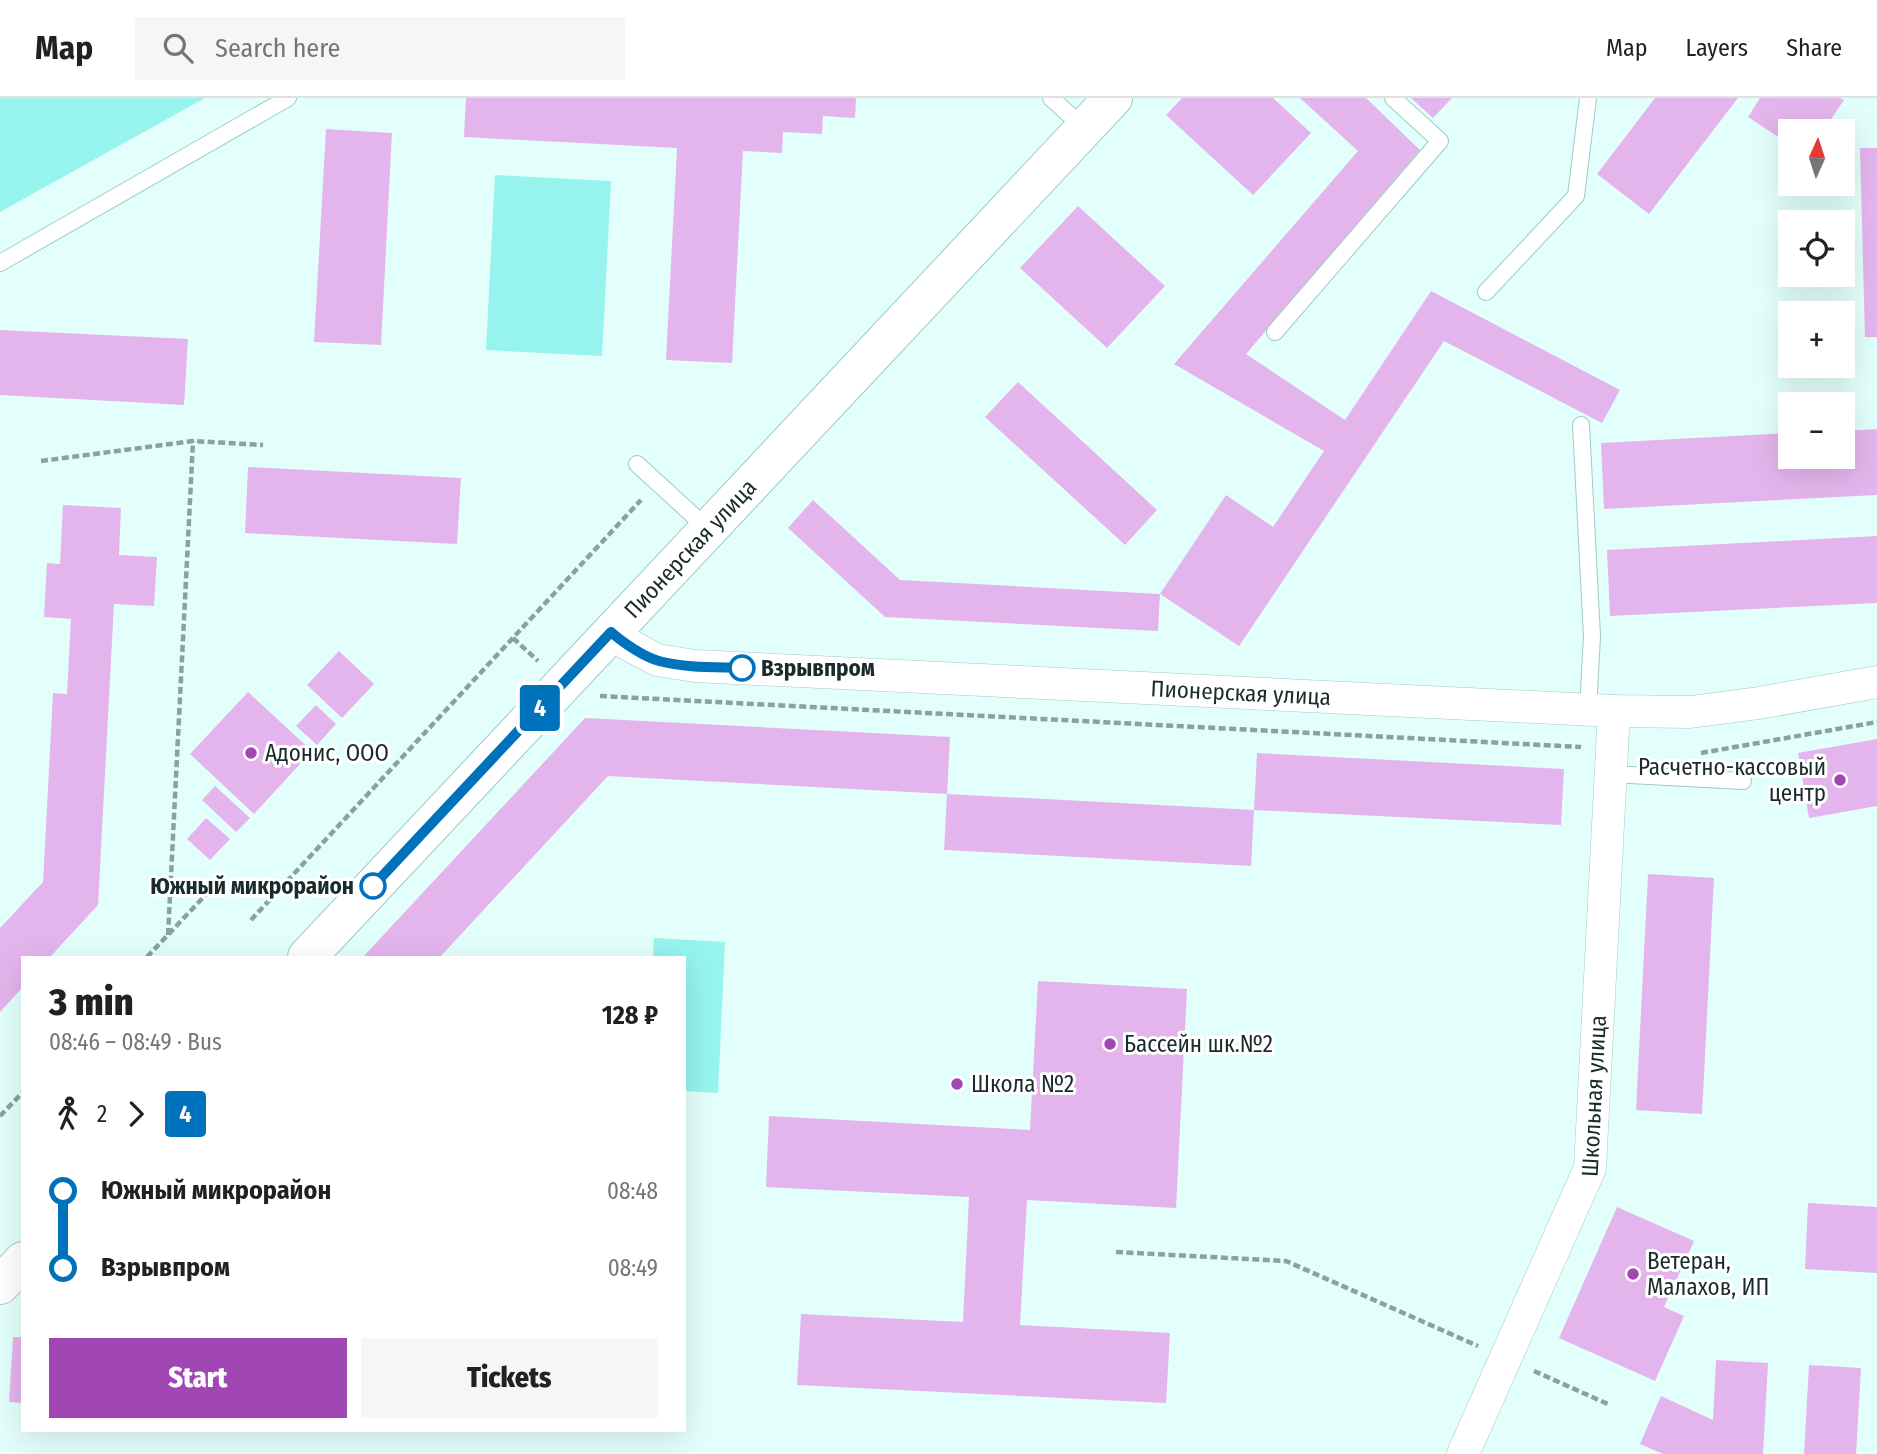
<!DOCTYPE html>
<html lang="en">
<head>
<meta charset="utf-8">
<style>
  :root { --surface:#fff; --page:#f6f6f6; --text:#202124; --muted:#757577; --line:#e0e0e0; --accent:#a147b3 }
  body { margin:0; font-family:"Fira Sans Condensed",sans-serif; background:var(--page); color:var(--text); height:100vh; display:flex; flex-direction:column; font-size:26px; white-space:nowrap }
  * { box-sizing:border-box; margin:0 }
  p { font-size:23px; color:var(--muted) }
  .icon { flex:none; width:38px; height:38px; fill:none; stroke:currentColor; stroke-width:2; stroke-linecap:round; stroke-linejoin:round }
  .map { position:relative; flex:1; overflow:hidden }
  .side { position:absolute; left:21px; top:858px; width:665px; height:476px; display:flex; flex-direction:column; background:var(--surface); border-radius:0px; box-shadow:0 7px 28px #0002 }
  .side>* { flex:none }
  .badge { padding:0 14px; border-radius:5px; font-size:24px; line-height:46px }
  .needle { width:46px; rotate:3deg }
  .controls { position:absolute; left:1778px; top:21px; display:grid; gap:14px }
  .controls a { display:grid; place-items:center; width:77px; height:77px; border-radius:0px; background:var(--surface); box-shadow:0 7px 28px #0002; font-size:35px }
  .map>.badge { position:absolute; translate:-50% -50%; box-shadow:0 0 0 4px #fff }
  .legs { display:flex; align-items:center; gap:10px; height:77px; padding:0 28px; font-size:23px }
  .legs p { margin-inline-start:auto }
  .head { display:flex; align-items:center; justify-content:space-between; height:119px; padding:0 28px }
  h1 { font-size:38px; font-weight:800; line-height:52px }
  .action { display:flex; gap:14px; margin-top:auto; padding:14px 28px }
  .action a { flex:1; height:80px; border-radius:0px; background:var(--accent); color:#fff; font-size:28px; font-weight:800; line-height:80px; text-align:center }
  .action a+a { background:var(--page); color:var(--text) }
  ul { padding:0 28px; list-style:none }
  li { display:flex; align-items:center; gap:24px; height:77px; font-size:26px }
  li i { display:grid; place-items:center; width:10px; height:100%; margin:0 9px; background:currentColor }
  li i::after { content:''; width:18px; height:18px; margin:-9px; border:5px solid; border-radius:50%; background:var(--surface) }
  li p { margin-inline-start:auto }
  li:first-child i { background:linear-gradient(#0000 50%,currentColor 0) }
  li:last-child i { background:linear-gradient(currentColor 50%,#0000 0) }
  header { display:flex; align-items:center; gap:42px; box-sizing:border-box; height:98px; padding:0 35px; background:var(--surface); border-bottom:2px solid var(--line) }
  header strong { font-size:33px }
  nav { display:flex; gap:38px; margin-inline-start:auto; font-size:24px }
  .search { width:490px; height:63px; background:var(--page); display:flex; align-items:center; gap:18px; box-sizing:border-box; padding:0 24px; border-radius:0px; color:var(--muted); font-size:26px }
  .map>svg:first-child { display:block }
  .green { fill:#96f3ed }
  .building { fill:#e4b5ed }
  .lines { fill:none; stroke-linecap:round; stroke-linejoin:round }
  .lane-casing { stroke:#9dcbc8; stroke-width:18 }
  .street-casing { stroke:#9dcbc8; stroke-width:33 }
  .secondary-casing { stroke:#9dcbc8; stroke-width:40 }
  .path { stroke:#8aa19f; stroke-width:4.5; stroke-dasharray:7 3.5; stroke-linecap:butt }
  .lane { stroke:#fff; stroke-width:16 }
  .street { stroke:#fff; stroke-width:32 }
  .secondary { stroke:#fff; stroke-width:38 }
  .line-1-casing { stroke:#fff; stroke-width:16 }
  .line-1 { stroke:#0072bc; stroke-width:10 }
  .stop-1-dot { fill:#fff; stroke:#0072bc; stroke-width:3.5 }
  .poi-dot { fill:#a147b3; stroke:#fff; stroke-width:2.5 }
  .labels { text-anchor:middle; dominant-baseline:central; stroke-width:6; stroke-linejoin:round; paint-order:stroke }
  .street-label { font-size:23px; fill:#192b2a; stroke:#fff }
  .stop-label { font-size:23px; font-weight:bold; fill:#192b2a; stroke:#fff; text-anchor:start }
  .poi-label { font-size:23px; fill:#192b2a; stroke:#fff; text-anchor:start }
</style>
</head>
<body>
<header>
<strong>Map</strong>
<div class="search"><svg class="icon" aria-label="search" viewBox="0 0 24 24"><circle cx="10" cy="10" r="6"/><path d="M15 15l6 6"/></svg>Search here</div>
<nav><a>Map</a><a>Layers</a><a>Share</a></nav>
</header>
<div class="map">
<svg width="1877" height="1356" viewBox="0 0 1877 1356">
  <rect width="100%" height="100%" fill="#e3fffc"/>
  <path class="green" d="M 0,0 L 205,0 L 0,114 Z
    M 495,77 L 611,83 L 602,258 L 486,252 Z
    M 654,840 L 725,844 L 718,995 L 684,993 L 684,859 L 653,859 Z"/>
  <path class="building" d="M 466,0 L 856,0 L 855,20 L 823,18 L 822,36 L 783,34 L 782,55 L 743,53 L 732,265 L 666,262 L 677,50 L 464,39 Z
    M 1182,0 L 1273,0 L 1311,35 L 1253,97 L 1166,17 Z
    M 1300,0 L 1366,0 L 1420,52 L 1246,256 L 1345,322 L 1431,193 L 1620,292 L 1602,325 L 1444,243 L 1239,548 L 1160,496 L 1226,397 L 1273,429 L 1324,353 L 1174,266 L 1358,53 Z
    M 1411,0 L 1452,0 L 1433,20 Z
    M 1655,0 L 1738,0 L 1649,116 L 1597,76 Z
    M 1760,0 L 1840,0 L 1844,2 L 1823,33 L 1790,33 L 1790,47 L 1748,19 Z
    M 326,31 L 392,35 L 381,247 L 314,244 Z
    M 1860,50 L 1877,50 L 1877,239 L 1865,239 Z
    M 1078,108 L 1165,188 L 1107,250 L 1020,170 Z
    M 0,232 L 188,241 L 184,307 L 0,297 Z
    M 1018,284 L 1157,412 L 1125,447 L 985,319 Z
    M 1877,331 L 1877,397 L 1604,411 L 1601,345 L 1790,335 L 1790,359 L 1843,359 L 1843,333 Z
    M 248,369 L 461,380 L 457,446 L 245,435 Z
    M 813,402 L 900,482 L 1160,496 L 1158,533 L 885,519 L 788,430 Z
    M 63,407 L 121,410 L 119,457 L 157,459 L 154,508 L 114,506 L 98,807 L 50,859 L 23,859 L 23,889 L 0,914 L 0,830 L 43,784 L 53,595 L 67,596 L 71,521 L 44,519 L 47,465 L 60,466 Z
    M 1877,438 L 1877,505 L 1610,518 L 1607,452 Z
    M 339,553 L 374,586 L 342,620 L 307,587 Z
    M 248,594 L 312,653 L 254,716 L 190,656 Z
    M 316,607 L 336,626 L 317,647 L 296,628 Z
    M 585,620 L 950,639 L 947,696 L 608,678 L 440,859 L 363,859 Z
    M 1877,641 L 1877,708 L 1809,720 L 1798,655 Z
    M 1257,655 L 1564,671 L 1561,727 L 1254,712 Z
    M 215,688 L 250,720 L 236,734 L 202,702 Z
    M 947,696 L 1254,712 L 1251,768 L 944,752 Z
    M 206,720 L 230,741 L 210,762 L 187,741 Z
    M 1648,776 L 1714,780 L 1702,1016 L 1636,1012 Z
    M 1038,883 L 1187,891 L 1176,1110 L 1027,1102 L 1020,1227 L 1170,1235 L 1166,1305 L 797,1287 L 801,1216 L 963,1224 L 969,1099 L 766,1089 L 769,1018 L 1030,1032 Z
    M 1808,1105 L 1877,1109 L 1877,1175 L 1805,1171 Z
    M 1617,1109 L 1694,1143 L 1664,1209 L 1684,1218 L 1655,1283 L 1559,1240 Z
    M 13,1239 L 23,1239 L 23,1305 L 9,1304 Z
    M 1716,1262 L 1768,1265 L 1763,1356 L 1663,1356 L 1640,1346 L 1661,1298 L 1713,1322 Z
    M 1809,1267 L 1861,1270 L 1856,1356 L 1804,1356 Z"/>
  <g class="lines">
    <defs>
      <path id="lane" d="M 1051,0 L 1084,30
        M 0,165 L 288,0
        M 1486,194 L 1576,98 L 1588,0
        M 1275,234 L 1440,43 L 1393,0
        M 1581,327 L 1592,538 L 1588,612
        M 637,366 L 708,431
        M 1611,676 L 1743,683"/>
      <g id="street">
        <path id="s1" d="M 611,534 L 620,542 L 657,562 L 695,568 L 1614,613 L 1690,614 L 1759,605 L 1877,584"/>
        <path id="s2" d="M 1463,1356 L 1590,1070 L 1614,613"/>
      </g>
      <g id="secondary">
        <path id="s3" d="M 307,859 L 1113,0"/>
        <path d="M 0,1187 L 23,1163"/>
      </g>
    </defs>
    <use href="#lane" class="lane-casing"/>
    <use href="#street" class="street-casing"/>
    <use href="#secondary" class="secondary-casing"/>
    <path class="path" d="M 41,363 L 193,343 L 263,347
      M 513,540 L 538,563
      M 600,598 L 1581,649
      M 1701,655 L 1877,624
      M 251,822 L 641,402
      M 168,837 L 193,343
      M 147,859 L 214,788
      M 0,1018 L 23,994
      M 1116,1154 L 1286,1163 L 1478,1248
      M 1534,1273 L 1610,1307"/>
    <use href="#lane" class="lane"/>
    <use href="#street" class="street"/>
    <use href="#secondary" class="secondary"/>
  </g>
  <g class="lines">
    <defs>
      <path id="line-1" d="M 373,788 L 611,534 C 622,544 644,559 659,563 C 686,570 715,569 742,570"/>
    </defs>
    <use href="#line-1" class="line-1-casing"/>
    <use href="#line-1" class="line-1"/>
  </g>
  <g class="stop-1-dot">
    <circle cx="742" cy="570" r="12"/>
    <circle cx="373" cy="788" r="12"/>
  </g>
  <g class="poi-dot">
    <circle cx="251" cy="655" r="7"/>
    <circle cx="1840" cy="682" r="7"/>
    <circle cx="1110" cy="946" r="7"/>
    <circle cx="957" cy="986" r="7"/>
    <circle cx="1633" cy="1176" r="7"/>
  </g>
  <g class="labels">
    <g class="street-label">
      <text stroke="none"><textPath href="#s3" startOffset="560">Пионерская улица</textPath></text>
      <text stroke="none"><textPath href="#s1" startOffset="639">Пионерская улица</textPath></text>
      <text stroke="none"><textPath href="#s2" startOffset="385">Школьная улица</textPath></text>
    </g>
    <g class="stop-label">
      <text x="761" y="570">Взрывпром</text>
      <text x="354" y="788" text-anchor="end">Южный микрорайон</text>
    </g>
    <g class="poi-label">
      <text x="265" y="655">Адонис, ООО</text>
      <text x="1826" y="669" text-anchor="end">Расчетно-кассовый<tspan x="1826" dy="26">центр</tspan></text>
      <text x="1124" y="946">Бассейн шк.№2</text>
      <text x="971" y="986">Школа №2</text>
      <text x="1647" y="1163">Ветеран,<tspan x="1647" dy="26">Малахов, ИП</tspan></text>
    </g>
  </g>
</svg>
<div class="controls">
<a><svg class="needle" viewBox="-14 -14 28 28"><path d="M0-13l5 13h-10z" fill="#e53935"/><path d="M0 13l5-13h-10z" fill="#757577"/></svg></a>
<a><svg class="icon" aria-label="locate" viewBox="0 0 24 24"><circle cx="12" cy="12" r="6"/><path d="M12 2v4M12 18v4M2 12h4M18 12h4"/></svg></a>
<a>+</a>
<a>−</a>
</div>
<b class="badge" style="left:540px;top:610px;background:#0072bc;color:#fff">4</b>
<section class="side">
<div class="head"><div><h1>3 min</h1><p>08:46 – 08:49 · Bus</p></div><b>128 ₽</b></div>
<div class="legs"><svg class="icon" aria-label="walk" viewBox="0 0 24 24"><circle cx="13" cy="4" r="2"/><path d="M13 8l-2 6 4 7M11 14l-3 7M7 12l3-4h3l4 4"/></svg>2<svg class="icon" aria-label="forward" viewBox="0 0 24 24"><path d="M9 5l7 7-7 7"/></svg><b class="badge" style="background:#0072bc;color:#fff">4</b></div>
<ul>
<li><i style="color:#0072bc"></i><b>Южный микрорайон</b><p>08:48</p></li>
<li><i style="color:#0072bc"></i><b>Взрывпром</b><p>08:49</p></li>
</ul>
<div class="action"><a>Start</a><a>Tickets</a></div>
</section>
</div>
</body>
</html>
